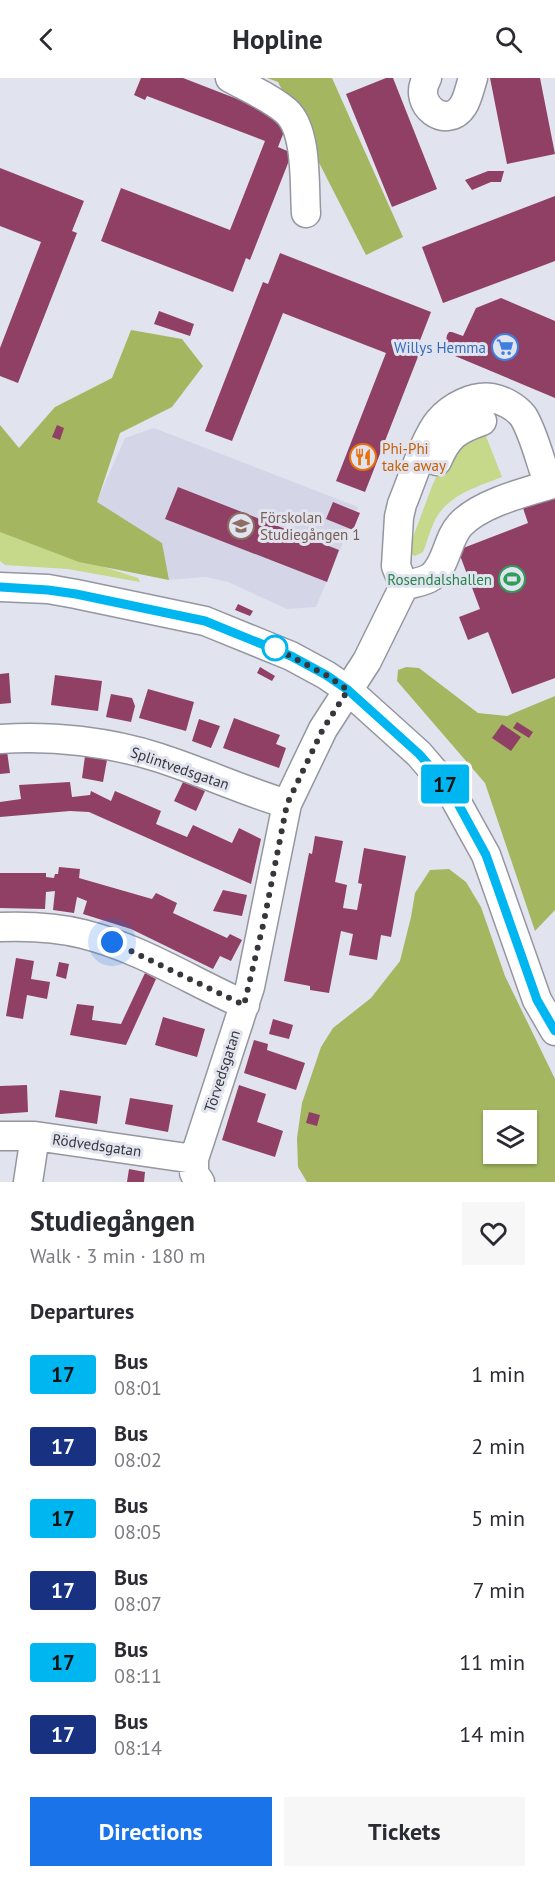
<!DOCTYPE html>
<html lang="en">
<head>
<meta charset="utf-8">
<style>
  :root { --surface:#fff; --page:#f7f7f7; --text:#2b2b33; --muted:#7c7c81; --accent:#1a73e8 }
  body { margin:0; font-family:"PT Sans",sans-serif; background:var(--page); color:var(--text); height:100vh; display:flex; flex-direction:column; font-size:22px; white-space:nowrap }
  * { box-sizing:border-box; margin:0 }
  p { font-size:20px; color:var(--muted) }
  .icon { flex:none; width:33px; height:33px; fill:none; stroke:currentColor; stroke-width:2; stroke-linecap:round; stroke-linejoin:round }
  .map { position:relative; height:1104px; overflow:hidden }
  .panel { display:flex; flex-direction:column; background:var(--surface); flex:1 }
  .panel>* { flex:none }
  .badge { padding:0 12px; border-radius:4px; font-size:21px; line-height:39px }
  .tools { position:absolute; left:483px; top:1032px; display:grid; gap:12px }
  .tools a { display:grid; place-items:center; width:54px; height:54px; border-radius:0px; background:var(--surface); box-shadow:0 2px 4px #0004; font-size:30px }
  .you { position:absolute; width:30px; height:30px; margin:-15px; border:4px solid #fff; border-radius:50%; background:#1a73e8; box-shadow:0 0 0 9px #1a73e833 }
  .map>.badge { position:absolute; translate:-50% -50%; box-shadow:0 0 0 3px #fff }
  h2 { padding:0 30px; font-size:22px; line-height:54px }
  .round { display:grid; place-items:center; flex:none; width:63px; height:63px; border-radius:0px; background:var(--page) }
  .headline { display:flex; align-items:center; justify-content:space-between; height:102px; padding:0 30px }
  h1 { font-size:28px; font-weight:600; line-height:45px }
  .button { display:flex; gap:12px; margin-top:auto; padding:12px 30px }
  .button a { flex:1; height:69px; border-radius:0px; background:var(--accent); color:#fff; font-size:24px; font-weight:600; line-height:69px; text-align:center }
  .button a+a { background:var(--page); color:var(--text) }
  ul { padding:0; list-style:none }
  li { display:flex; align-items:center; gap:18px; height:72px; padding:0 30px }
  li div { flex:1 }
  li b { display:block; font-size:22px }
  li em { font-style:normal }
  li .badge { min-width:66px; font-weight:700; text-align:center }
  header { display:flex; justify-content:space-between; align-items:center; height:78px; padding:0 30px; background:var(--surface); font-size:27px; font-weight:600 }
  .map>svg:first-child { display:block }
  .built { fill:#d4d6e7 }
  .green { fill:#c6d889 }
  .forest { fill:#a4b760; fill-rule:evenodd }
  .building { fill:#8f4064 }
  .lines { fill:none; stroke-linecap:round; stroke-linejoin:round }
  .minor-casing { stroke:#9596a0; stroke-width:31 }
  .minor { stroke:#fff; stroke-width:28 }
  .line-casing { stroke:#fff; stroke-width:14 }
  .line { stroke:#00b6f1; stroke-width:9 }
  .walk { stroke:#36363b; stroke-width:6; stroke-dasharray:0 10.8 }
  .stop-dot { fill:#fff; stroke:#00b6f1; stroke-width:3 }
  .labels { text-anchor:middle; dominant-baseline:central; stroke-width:6; stroke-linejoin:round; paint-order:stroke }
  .shop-label { font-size:15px; fill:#366cbe; stroke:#e1e3ee; text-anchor:end }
  .food-label { font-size:15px; fill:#c56008; stroke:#e1e3ee; text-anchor:start }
  .education-label { font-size:15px; fill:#785e54; stroke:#e1e3ee; text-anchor:start }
  .leisure-label { font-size:15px; fill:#27864d; stroke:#e1e3ee; text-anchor:end }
  .street-label { font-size:15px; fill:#36363b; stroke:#e1e3ee }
</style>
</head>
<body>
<header><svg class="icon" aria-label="back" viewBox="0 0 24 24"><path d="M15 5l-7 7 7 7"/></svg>Hopline<svg class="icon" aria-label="search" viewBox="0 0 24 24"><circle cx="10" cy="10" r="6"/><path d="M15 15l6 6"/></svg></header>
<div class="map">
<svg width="555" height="1104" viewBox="0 0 555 1104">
  <rect width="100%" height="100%" fill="#e1e3ee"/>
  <path class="built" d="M 154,350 L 358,429 L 316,529 L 287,531 L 228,504 L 206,499 L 167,502 L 162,468 L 96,425 L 125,360 Z"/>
  <path class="green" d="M 482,348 L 502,399 C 477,409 449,416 435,442 C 430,452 427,464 423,474 L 415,478 L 411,476 L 409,470 L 432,408 L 449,372 Z
    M 0,443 L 76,480 L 138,500 L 140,504 L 68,491 L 5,487 L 0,483 Z"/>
  <path class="forest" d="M 267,0 L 332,0 L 403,159 L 366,177 L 278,4 Z
    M 131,252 L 182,261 L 203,288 L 172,329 L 120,355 L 97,424 L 162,465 L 169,502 L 79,484 L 0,454 L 0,347 L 19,370 L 55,329 L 112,300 Z
    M 406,589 L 419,590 L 478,635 L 507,638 L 555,618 L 555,832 L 535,853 L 485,705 L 397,603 L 398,592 Z
    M 449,791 L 466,804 L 481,829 L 505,898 L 555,1001 L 555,1104 L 307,1104 L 298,1089 L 297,1060 L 302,1025 L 321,969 L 333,950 L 371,920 L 400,883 L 411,839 L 415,815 L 430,792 ZM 494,1042 L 526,1042 L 526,1076 L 494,1076 Z"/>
  <path class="building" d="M 141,0 L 183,0 L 289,41 L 278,69 L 292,75 L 250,182 L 246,180 L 233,214 L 101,163 L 121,110 L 230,152 L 265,63 L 147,18 L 145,22 L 134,17 Z
    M 386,0 L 393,0 L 437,111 L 392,129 L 346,16 Z
    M 490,0 L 540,0 L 555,76 L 507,86 Z
    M 0,90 L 84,123 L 72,153 L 77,155 L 18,305 L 0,298 L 0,270 L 41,164 L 0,148 Z
    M 488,93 L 504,93 L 501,104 L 491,104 L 472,112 L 465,102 Z
    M 555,118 L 555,183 L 443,225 L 422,169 Z
    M 280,175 L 431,234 L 419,265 L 423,266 L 365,414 L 336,403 L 386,275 L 283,235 L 232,363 L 205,353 L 263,204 L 268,206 Z
    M 501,220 L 555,243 L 555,320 L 455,278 L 458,270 L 449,267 L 446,263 L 447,257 L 449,254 L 452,254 L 463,258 L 476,230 Z
    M 159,233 L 194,246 L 190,258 L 154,246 Z
    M 57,347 L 64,350 L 60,362 L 52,359 Z
    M 178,409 L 339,472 L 327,504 L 165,441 Z
    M 555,414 L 555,600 L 512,616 L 488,554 L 468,562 L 459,539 L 480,531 L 458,472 L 528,445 L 522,427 Z
    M 333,424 L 360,435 L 353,452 L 326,441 Z
    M 238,526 L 253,533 L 250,538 L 235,532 Z
    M 260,589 L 275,598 L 272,603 L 257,595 Z
    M 9,595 L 11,625 L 0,626 L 0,596 Z
    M 55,597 L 102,603 L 98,633 L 51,627 Z
    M 148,611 L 194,624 L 186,653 L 139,640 Z
    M 111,616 L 132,620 L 135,628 L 131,644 L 106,639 Z
    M 234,640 L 280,657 L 276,666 L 286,670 L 279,690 L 223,670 Z
    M 199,641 L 220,648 L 211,670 L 192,663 Z
    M 517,644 L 533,654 L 529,660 L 513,650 Z
    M 502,646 L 521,659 L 511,673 L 492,660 Z
    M 0,673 L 7,673 L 10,695 L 0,696 Z
    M 85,678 L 107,682 L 103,704 L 82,700 Z
    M 70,704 L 72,719 L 90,717 L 91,713 L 111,723 L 115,713 L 161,733 L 156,746 L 187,759 L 193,747 L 232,765 L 239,750 L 261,761 L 251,806 L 89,734 L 70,733 L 0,739 L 0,724 L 21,721 L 19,707 Z
    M 183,704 L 205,713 L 196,733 L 174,723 Z
    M 315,758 L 343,763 L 335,804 L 347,807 L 343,830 L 357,832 L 362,806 L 358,805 L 364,770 L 406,778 L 391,859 L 381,857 L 377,882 L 349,877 L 353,856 L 341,853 L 329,915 L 310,912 L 310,908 L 284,903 L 309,775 L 312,776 Z
    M 59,789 L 80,791 L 79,800 L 152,821 L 156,815 L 177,825 L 173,835 L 227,860 L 230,856 L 242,862 L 231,883 L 220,878 L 213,891 L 131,851 L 83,836 L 87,823 L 77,819 L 74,835 L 53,832 L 55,813 L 46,814 L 45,831 L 0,830 L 0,795 L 46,795 L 46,799 L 54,800 L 55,796 L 58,796 Z
    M 223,812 L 247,817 L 242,838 L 213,833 Z
    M 16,880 L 34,883 L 31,901 L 50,904 L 47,921 L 27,917 L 23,941 L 6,938 Z
    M 59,884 L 69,886 L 66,901 L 56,898 Z
    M 145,895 L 156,901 L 126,967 L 70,957 L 77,926 L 94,928 L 92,942 L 121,946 Z
    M 163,939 L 205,951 L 197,979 L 155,967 Z
    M 273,941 L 293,947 L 289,961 L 269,956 Z
    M 254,962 L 268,966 L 267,972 L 305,985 L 296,1012 L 244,995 Z
    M 27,1007 L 28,1034 L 0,1036 L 0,1008 Z
    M 239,1007 L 266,1016 L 257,1044 L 283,1053 L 275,1079 L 222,1062 Z
    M 60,1012 L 101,1018 L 97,1046 L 55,1039 Z
    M 130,1020 L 173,1027 L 168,1054 L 125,1046 Z
    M 309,1034 L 320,1037 L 317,1048 L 306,1045 Z
    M 129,1091 L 145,1094 L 144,1104 L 127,1104 Z"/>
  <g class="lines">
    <defs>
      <path id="minor" d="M 230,0 C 248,10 270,19 286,33 C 308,52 304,108 306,135
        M 427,0 C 411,27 447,53 463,28 C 468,20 470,9 473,0
        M 437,383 C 448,358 456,352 482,343
        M 0,509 L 48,511 L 76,516 L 205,543 L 291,578 L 326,597 L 348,612 L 419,676 L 450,712 L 486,777 L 537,922 L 555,953
        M 0,661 C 52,657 110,664 160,680 C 203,694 244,713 287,726
        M 0,849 C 27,848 56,849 83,856 C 140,870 191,903 245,927
        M 0,1058 L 35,1058 L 194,1081
        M 28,1104 L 35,1058
        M 200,1104 L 194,1095 L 194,1081 L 250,909 L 287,726 L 323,651 L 367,583 L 404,508 C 412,505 424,504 431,499 C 447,487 447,461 460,447 C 479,426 522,415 549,407 C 541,387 534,355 523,338 C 516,329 503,322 492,320 C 473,317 451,329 439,343 C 425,359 411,405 402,426 L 399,439 L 396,488 L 404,508"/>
    </defs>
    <use href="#minor" class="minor-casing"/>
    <use href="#minor" class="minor"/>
  </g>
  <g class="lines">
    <defs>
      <path id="line" d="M 0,509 L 48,512 L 76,516 L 205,543 L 291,578 L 326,597 L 348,612 L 419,676 L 450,711 L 486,777 L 537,922 L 555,953"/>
    </defs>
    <use href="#line" class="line-casing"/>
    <use href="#line" class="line"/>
    <path class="walk" d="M 112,864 L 244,927 L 264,843 L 287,726 L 323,651 L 348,612 L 326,597 L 275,570"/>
  </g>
  <defs>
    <symbol id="supermarket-ring" viewBox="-11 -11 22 22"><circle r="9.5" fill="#e1e3ee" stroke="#3f7fe0" stroke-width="1.5"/><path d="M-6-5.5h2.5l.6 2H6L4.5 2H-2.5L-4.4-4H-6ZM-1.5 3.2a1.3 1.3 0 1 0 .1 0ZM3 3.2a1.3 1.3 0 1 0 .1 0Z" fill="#3f7fe0"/></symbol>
    <symbol id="restaurant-ring" viewBox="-11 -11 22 22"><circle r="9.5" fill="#e1e3ee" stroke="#e8710a" stroke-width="1.5"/><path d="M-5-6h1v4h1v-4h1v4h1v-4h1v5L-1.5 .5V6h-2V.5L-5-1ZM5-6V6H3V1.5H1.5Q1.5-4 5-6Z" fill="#e8710a"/></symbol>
    <symbol id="school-ring" viewBox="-11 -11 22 22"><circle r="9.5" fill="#e1e3ee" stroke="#8d6e63" stroke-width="1.5"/><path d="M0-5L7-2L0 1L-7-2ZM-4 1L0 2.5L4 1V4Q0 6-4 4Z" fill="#8d6e63"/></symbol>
    <symbol id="stadium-ring" viewBox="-11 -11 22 22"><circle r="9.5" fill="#e1e3ee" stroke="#2e9e5b" stroke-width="1.5"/><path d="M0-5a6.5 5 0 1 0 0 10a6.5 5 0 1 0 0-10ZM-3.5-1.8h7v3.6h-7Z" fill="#2e9e5b"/></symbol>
  </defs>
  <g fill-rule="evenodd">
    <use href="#supermarket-ring" x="490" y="254" width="30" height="30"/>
    <use href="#restaurant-ring" x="348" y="364" width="30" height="30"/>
    <use href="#school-ring" x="226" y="433" width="30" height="30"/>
    <use href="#stadium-ring" x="497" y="486" width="30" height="30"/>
  </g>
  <circle class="stop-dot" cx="275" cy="570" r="12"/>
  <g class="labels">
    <g class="shop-label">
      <text x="486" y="269">Willys Hemma</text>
    </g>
    <g class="food-label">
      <text x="382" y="370">Phi-Phi<tspan x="382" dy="17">take away</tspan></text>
    </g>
    <g class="education-label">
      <text x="260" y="439">Förskolan<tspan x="260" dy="17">Studiegången 1</tspan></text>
    </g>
    <g class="leisure-label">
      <text x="492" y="501">Rosendalshallen</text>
    </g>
    <g class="street-label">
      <text transform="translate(180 690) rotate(19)">Splintvedsgatan</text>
      <text transform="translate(222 993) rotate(-72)">Törvedsgatan</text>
      <text transform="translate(97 1067) rotate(8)">Rödvedsgatan</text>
    </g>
  </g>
</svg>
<div class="tools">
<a><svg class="icon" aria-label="layers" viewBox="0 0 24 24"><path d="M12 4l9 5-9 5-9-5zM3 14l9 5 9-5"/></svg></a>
</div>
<div class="you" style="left:112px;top:864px"></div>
<b class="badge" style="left:445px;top:706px;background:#00b6f1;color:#111">17</b>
</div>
<section class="panel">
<div class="headline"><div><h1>Studiegången</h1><p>Walk · 3 min · 180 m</p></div><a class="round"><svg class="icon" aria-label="heart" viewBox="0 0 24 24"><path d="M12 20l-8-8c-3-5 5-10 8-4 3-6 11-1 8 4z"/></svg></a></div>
<h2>Departures</h2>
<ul>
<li><span class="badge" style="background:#00b6f1;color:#111">17</span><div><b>Bus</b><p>08:01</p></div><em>1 min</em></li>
<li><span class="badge" style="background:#183181;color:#fff">17</span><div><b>Bus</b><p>08:02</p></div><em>2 min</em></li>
<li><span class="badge" style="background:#00b6f1;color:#111">17</span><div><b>Bus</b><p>08:05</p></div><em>5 min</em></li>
<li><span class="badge" style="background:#183181;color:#fff">17</span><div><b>Bus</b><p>08:07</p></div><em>7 min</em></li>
<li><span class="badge" style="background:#00b6f1;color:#111">17</span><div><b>Bus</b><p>08:11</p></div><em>11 min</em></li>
<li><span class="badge" style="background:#183181;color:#fff">17</span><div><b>Bus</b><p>08:14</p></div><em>14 min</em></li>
</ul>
<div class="button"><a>Directions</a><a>Tickets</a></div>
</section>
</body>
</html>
